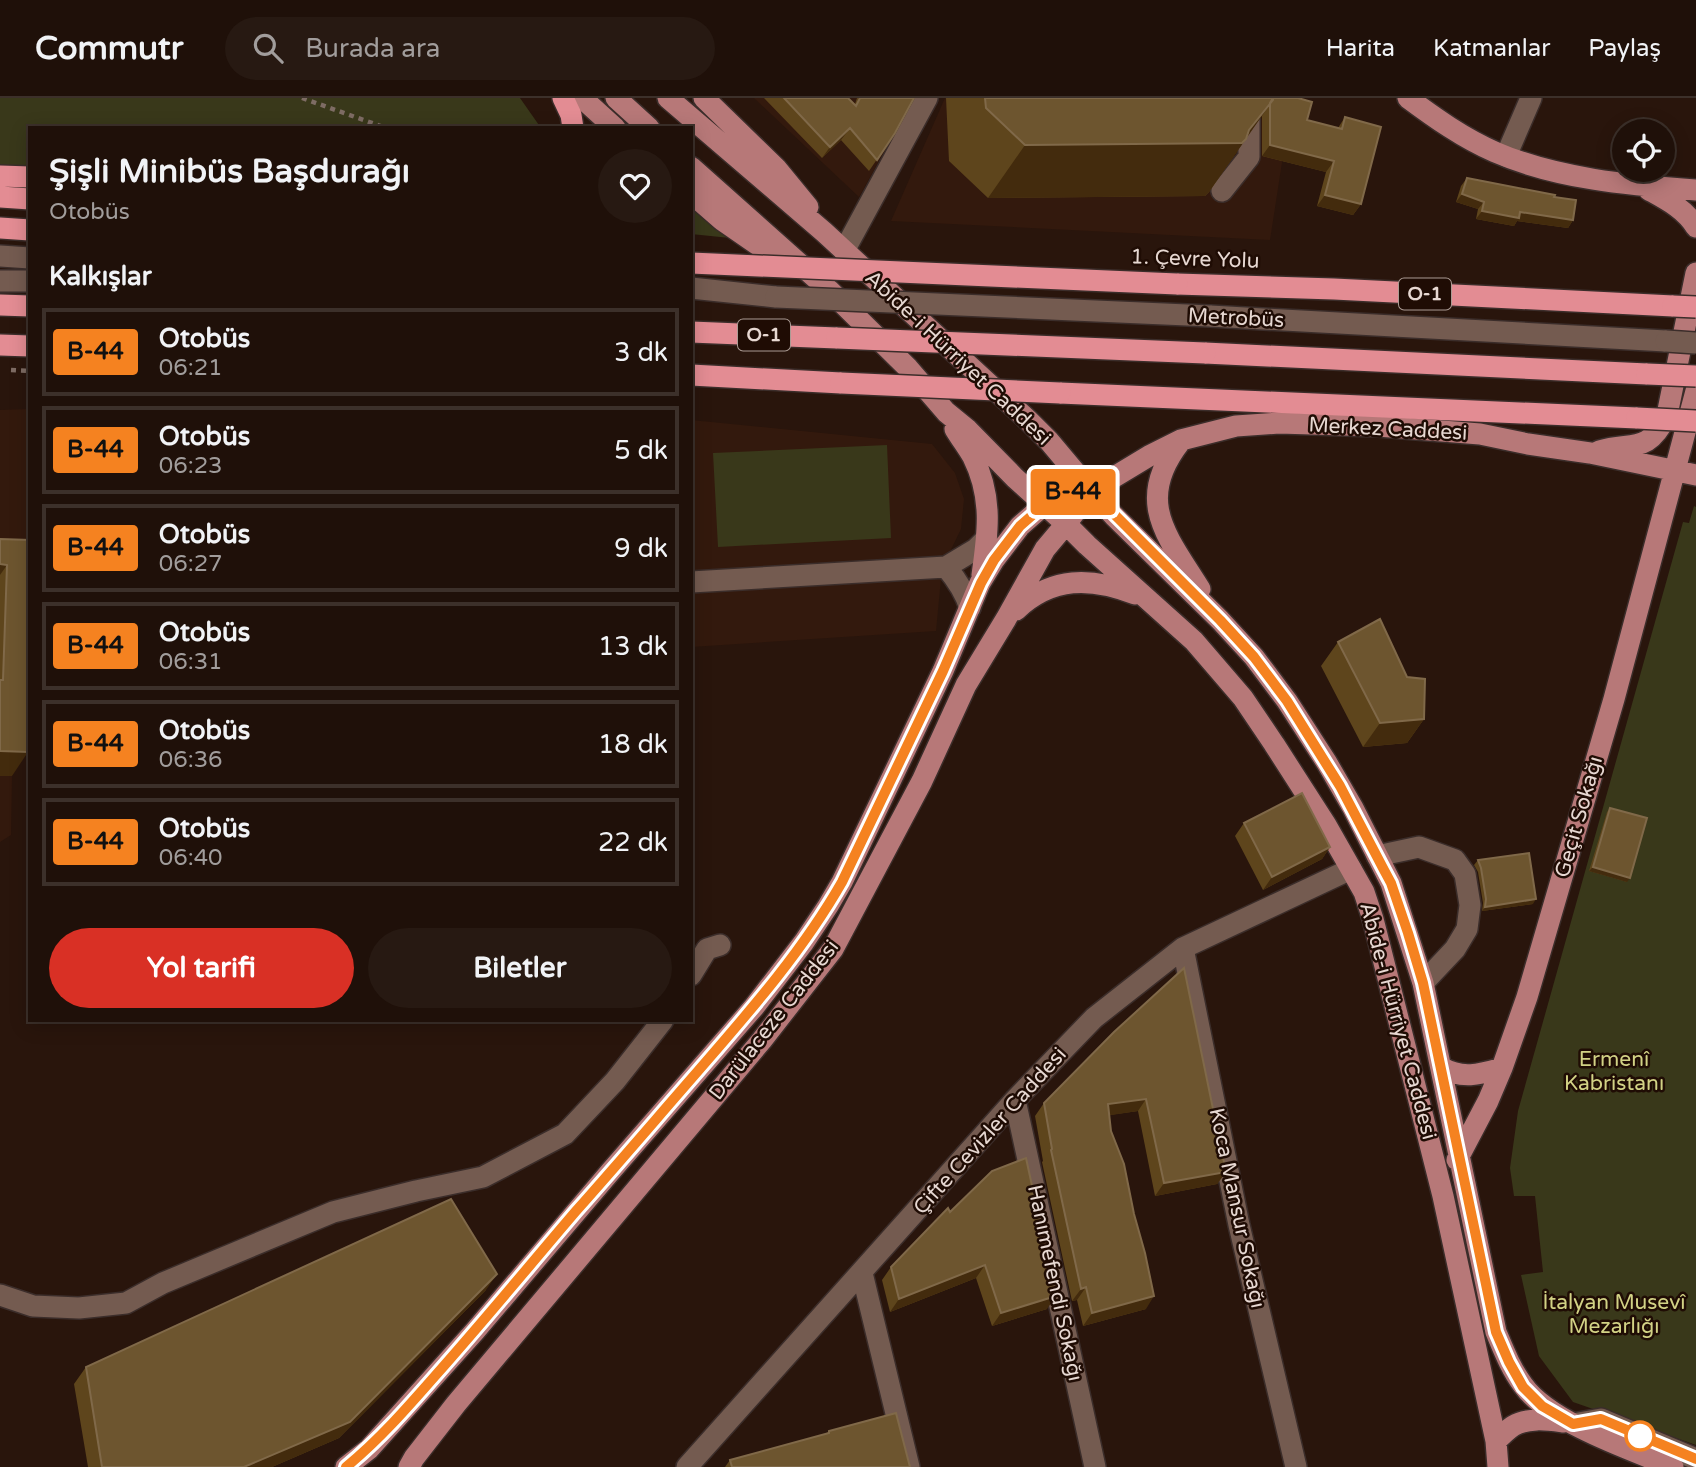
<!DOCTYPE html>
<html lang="tr">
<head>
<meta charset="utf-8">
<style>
  :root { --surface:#1f1009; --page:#271912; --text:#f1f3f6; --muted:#a19d9c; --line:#3c302a; --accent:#d93025 }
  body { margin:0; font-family:"Varela Round",sans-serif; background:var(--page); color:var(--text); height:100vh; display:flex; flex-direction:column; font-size:26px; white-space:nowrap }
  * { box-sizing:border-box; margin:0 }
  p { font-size:23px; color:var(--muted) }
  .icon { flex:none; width:38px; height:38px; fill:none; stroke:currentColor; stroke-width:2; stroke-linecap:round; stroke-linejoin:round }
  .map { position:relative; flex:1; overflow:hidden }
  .side { position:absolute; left:28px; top:28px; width:665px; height:896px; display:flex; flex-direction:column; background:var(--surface); border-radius:0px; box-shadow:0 4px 18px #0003,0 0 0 2px var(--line) }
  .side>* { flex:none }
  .badge { padding:0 14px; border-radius:5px; font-size:24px; line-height:46px }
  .buttons { position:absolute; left:1612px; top:21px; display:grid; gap:14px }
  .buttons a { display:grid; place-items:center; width:63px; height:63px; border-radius:50%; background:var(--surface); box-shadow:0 4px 18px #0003,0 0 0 2px var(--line); font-size:35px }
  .map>.badge { position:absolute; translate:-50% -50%; box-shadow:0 0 0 4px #fff }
  h2 { padding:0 21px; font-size:26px; line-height:63px }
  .round { display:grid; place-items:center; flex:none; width:74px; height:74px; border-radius:37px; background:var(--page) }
  .summary { display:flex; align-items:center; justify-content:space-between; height:119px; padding:0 21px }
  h1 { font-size:33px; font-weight:800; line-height:52px }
  .action { display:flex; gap:14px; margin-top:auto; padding:14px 21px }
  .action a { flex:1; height:80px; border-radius:42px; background:var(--accent); color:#fff; font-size:28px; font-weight:800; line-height:80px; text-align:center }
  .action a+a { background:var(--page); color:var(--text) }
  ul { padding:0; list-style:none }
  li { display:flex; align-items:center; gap:21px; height:88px; margin:0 14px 10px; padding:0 7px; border:4px solid var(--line); border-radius:0px }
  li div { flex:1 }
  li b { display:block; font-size:26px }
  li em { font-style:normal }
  li .badge { min-width:77px; font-weight:700; text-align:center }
  header { display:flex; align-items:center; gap:42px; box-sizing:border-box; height:98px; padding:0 35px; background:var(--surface); border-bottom:2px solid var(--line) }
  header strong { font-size:33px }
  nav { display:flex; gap:38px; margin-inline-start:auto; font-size:24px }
  .search { width:490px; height:63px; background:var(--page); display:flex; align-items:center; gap:18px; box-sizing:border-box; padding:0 24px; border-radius:38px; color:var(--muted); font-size:26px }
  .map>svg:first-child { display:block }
  .built { fill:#33190d }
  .green { fill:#39381a }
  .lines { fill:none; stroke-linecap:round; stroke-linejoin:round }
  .minor-casing { stroke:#3b2d2a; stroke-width:24 }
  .major-casing { stroke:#3b2d2a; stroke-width:24 }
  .highway-casing { stroke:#3b2d2a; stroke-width:24 }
  .path { stroke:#7e6c64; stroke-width:4.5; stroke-dasharray:5 5; stroke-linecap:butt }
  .minor { stroke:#745b50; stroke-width:21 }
  .major { stroke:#b77878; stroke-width:21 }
  .highway { stroke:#e38c93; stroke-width:21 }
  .minor-bridge-casing { stroke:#3b2d2a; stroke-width:24; stroke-linecap:butt }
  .highway-bridge-casing { stroke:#3b2d2a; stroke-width:24; stroke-linecap:butt }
  .minor-bridge { stroke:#745b50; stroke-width:21 }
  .highway-bridge { stroke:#e38c93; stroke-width:21 }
  .wall { fill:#5e451c }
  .shaded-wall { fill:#432b0d }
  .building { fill:#6d552f; stroke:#806949; stroke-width:2 }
  .line-casing { stroke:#fff; stroke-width:16 }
  .line { stroke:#f58220; stroke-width:10 }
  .stop-dot { fill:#fff; stroke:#f58220; stroke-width:3.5 }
  .labels { text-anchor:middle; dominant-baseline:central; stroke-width:5; stroke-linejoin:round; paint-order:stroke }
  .shield { fill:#1f0c04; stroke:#ab9b94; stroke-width:2 }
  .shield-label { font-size:19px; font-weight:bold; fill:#e7d8d2 }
  .street-label { font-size:21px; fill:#e7d8d2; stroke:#1f0c04 }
  .park-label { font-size:21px; fill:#d2d285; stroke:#1f0c04 }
</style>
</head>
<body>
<header>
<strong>Commutr</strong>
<div class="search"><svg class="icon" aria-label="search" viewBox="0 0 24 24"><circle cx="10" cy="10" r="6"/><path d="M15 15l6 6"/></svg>Burada ara</div>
<nav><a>Harita</a><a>Katmanlar</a><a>Paylaş</a></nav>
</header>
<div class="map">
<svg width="1696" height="1369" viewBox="0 0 1696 1369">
  <rect width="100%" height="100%" fill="#29150c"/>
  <path class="built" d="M 754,0 L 914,0 L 859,99 Z
    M 945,0 L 1292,0 L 1270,142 L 891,123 Z
    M 30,311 L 30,576 L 12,678 L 11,737 L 0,744 L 0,312 Z
    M 691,322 L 932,346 L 955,375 L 964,401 L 961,431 L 942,470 L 936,533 L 691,549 Z"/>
  <path class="green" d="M 0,0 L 520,0 L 541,30 L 30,30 L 30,69 L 0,69 Z
    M 691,109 L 692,109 L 730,140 L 691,136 Z
    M 887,347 L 891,440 L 718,449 L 713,355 Z
    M 1694,408 L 1696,409 L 1696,1347 L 1573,1304 L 1539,1258 L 1521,1177 L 1543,1174 L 1535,1098 L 1514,1098 L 1510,1070 L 1518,1013 L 1683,424 L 1689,425 Z"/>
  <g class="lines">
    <defs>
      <path id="minor" d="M 1506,58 L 1531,0
        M 1222,93 L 1249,59 L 1249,0
        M 844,153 L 927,0
        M 0,158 L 30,160
        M 0,183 L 30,183
        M 691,190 L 776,199
        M 1210,218 L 1666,243
        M 691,484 L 946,469
        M 970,510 C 965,494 957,482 946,469 L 976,451 L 987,440
        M 1377,758 L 1419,749 L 1455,762 L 1465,776 L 1470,807 L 1467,831 L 1455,851 L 1423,885
        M 1183,850 L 1239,1127 L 1296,1369
        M 691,877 L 707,851 L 720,847
        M 1015,1002 L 1095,1369
        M 862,1175 L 909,1369
        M 0,1197 L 33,1208 L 79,1210 L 126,1205 L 163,1185 L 333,1114 L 416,1093 L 483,1079 L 565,1036 L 615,983 L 663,922
        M 1573,1326 L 1601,1321 L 1696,1361
        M 687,1369 L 1015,1002 L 1094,920 L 1183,850 L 1351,771"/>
      <path id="major" d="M 582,0 L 615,30
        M 616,0 L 649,30
        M 668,0 L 824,134 L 1028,322 L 1049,343 L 1091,393 L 1114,418 L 1220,522 L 1254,559 L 1287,603 L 1327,665 L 1353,710 L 1391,785 L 1423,885 L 1496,1234 C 1504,1253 1511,1271 1523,1287 C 1549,1324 1631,1352 1673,1369
        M 704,0 L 776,70 L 808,109
        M 1408,0 C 1435,20 1463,40 1495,54 C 1557,81 1629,87 1696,92
        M 691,69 L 829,192 L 908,270 L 946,314 L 968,332 L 1015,380 L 1066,426 L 1087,447 L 1194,543 L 1243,600 L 1274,646 L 1326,727 L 1351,771 L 1364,794 L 1373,821 L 1443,1098 L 1496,1343 L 1498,1369
        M 1649,92 C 1667,102 1685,111 1696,129
        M 691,95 L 722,122 L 771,156
        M 955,331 C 961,341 968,350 973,359 C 993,399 988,435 982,477
        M 1180,344 C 1134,403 1167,438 1200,491
        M 1599,353 C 1634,343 1647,357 1667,317 L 1696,175
        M 1016,512 C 1052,478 1091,479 1135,496
        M 1441,969 C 1462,982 1481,976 1502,970
        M 1457,1062 L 1488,1003 L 1502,970 L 1527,899 L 1614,601 L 1696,293
        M 1496,1343 C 1501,1338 1507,1332 1513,1328 C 1528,1319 1548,1322 1564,1324
        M 346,1369 L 369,1351 L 475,1233 L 611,1073 L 754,909 L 804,844 L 828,808 L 842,784 L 943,573 L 980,485 L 994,462 L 1020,428 L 1052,400 L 1064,396 L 1091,393
        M 409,1369 L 414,1360 L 456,1306 L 762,942 L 833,851 L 922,683 L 966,587 L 1006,521 L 1045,451 L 1066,426 L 1091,393 L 1149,358 L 1181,342 L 1236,328 L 1279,325 L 1378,328 L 1480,336 L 1528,346 L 1590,355 L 1696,377"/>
      <path id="highway" d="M 563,0 L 571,17 L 573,30
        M 0,78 L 30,79
        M 0,99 L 30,101
        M 0,130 L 30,132
        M 1177,186 L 1334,191 L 1673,208
        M 0,207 L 30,208
        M 691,234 L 837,240
        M 0,247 L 30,248
        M 1205,255 L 1647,276
        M 691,277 L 841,285
        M 1060,295 L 1637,320"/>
    </defs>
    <use href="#minor" class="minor-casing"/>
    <use href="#major" class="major-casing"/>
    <use href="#highway" class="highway-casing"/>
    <path class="path" d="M 302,0 L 386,30
      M 11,272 L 30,273"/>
    <use href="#minor" class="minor"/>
    <use href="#major" class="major"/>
    <use href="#highway" class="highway"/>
    <defs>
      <path id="minor-bridge" d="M 776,199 L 1210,218
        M 1666,243 L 1696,245"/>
      <path id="highway-bridge" d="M 691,165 L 1177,186
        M 1673,208 L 1696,209
        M 837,240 L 1205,255
        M 1647,276 L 1696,278
        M 841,285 L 1060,295
        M 1637,320 L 1696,323"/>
    </defs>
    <use href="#minor-bridge" class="minor-bridge-casing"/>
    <use href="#highway-bridge" class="highway-bridge-casing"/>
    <use href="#minor-bridge" class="minor-bridge"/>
    <use href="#highway-bridge" class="highway-bridge"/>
  </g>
  <path class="wall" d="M 764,0 L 848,0 L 855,6 L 857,0 L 914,0 L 895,35 L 869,73 L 841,42 L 822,60 Z
    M 946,0 L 1298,0 L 1307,22 L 1338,30 L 1345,19 L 1361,106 L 1353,117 L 1317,108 L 1326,74 L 1262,58 L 1262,17 L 1209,94 L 1205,98 L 988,100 L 949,63 Z
    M 1467,80 L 1554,99 L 1573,122 L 1568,130 L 1517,123 L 1514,128 L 1476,121 L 1478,111 L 1456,104 L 1461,88 Z
    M 0,441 L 30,442 L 12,678 L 0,678 Z
    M 1338,544 L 1424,621 L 1407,645 L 1363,649 L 1321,568 Z
    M 1610,710 L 1627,784 L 1589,773 L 1607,714 Z
    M 1244,725 L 1330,749 L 1322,761 L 1263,792 L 1235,738 Z
    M 1478,762 L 1533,806 L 1482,813 L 1483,805 L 1478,774 L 1474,767 Z
    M 1114,934 L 1226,1074 L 1217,1086 L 1155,1098 L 1138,1013 L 1109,1017 L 1111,1033 L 1146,1211 L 1083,1228 L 1077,1202 L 1072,1203 L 1042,1064 L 1043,1063 L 1035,1018 L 1044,1005 Z
    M 950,1114 L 1047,1211 L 992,1228 L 976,1180 L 890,1214 L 882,1182 L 891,1169 Z
    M 486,1192 L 339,1340 L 272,1369 L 88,1369 L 74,1286 L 86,1269 Z
    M 829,1333 L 910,1369 L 725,1369 L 730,1362 L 826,1336 Z"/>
  <path class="shaded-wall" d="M 1273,2 L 1209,94 L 1205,98 L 988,100 L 1025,47 L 1249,32 Z
    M 850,30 L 841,42 L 822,60 L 830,49 Z
    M 1270,47 L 1334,63 L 1326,74 L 1262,58 Z
    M 1462,96 L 1484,104 L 1478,111 L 1456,104 Z
    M 1325,97 L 1361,106 L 1353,117 L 1317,108 Z
    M 1482,113 L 1520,114 L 1573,122 L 1568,130 L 1517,123 L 1514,128 L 1476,121 Z
    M 0,466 L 7,467 L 0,477 Z
    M 1424,621 L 1407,645 L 1363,649 L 1380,625 Z
    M 0,653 L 28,654 L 12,678 L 0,678 Z
    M 1330,749 L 1322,761 L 1263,792 L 1272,779 Z
    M 1593,769 L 1630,780 L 1627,784 L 1589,773 Z
    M 1536,801 L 1533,806 L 1482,813 L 1485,809 Z
    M 1146,1001 L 1138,1013 L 1099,1019 L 1108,1006 Z
    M 1226,1074 L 1217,1086 L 1155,1098 L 1164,1085 Z
    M 985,1167 L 976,1180 L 890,1214 L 899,1201 Z
    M 497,1176 L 486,1192 L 339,1340 L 272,1369 L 244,1369 Z
    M 1086,1189 L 1077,1202 L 1072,1203 L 1081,1191 Z
    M 1056,1198 L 1047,1211 L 992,1228 L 1001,1215 Z
    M 1154,1198 L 1146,1211 L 1083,1228 L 1092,1215 Z"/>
  <path class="building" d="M 784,0 L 848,0 L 856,8 L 860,0 L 914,0 L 895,35 L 877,62 L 850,30 L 830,49 Z
    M 985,0 L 1273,0 L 1273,2 L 1249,32 L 1246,41 L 1242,45 L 1025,47 L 986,10 Z
    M 1273,0 L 1298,0 L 1312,4 L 1307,22 L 1342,31 L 1345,19 L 1381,29 L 1361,106 L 1325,97 L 1334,63 L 1270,47 L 1270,5 Z
    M 1467,80 L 1555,97 L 1554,99 L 1576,102 L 1573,122 L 1520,114 L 1519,120 L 1482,113 L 1484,104 L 1462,96 Z
    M 0,441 L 30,442 L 30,616 L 28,654 L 0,653 L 0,582 L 3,582 L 7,467 L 0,466 Z
    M 1380,521 L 1407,579 L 1425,581 L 1424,621 L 1380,625 L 1338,544 Z
    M 1302,695 L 1330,749 L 1272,779 L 1244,725 Z
    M 1610,710 L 1647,720 L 1630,780 L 1593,769 Z
    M 1529,755 L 1536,801 L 1485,809 L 1486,801 L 1481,770 L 1478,762 Z
    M 1184,870 L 1226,1074 L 1164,1085 L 1146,1001 L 1108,1006 L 1111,1033 L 1124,1066 L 1134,1116 L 1145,1155 L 1154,1198 L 1092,1215 L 1086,1189 L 1081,1191 L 1051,1052 L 1052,1051 L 1044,1005 L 1114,934 Z
    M 1026,1060 L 1056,1198 L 1001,1215 L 985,1167 L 899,1201 L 891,1169 L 948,1110 L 950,1114 L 992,1073 Z
    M 451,1101 L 497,1176 L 350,1324 L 244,1369 L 102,1369 L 86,1269 Z
    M 896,1315 L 910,1369 L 732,1369 L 730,1362 L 829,1335 L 829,1333 Z"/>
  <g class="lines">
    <defs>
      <path id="line" d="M 346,1369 C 379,1342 407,1310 435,1278 C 483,1224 529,1168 576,1113 C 617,1067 657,1020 698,973 C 750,913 802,854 842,784 L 943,573 L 981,485 L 994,462 L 1020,428 L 1052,400 L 1064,396 L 1091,393 L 1220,522 L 1254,559 L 1287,603 L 1340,688 L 1384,772 L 1391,785 L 1408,835 L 1423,885 L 1496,1234 L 1509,1264 L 1523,1289 L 1542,1308 L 1573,1326 L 1601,1321 L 1696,1361"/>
    </defs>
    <use href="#line" class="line-casing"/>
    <use href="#line" class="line"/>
  </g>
  <circle class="stop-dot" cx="1640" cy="1338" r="14"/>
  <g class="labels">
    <g class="shield">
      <rect x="1399" y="180.5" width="52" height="31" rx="5"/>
      <rect x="738" y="221.5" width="52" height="31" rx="5"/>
    </g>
    <g class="shield-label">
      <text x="1425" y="196">O-1</text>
      <text x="764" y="237">O-1</text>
    </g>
    <g class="street-label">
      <text transform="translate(1195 161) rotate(2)">1. Çevre Yolu</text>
      <text transform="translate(1236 220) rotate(3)">Metrobüs</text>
      <text transform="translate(958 260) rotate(43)">Abide-i Hürriyet Caddesi</text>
      <text transform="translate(1388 331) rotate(3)">Merkez Caddesi</text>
      <text transform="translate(1579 719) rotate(-74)">Geçit Sokağı</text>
      <text transform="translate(774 922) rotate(-52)">Darülaceze Caddesi</text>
      <text transform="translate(1398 923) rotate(75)">Abide-i Hürriyet Caddesi</text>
      <text transform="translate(990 1033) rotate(-48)">Çifte Cevizler Caddesi</text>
      <text transform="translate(1237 1110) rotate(78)">Koca Mansur Sokağı</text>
      <text transform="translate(1055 1185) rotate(78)">Hanımefendi Sokağı</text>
    </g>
    <g class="park-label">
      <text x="1614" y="961">Ermenî<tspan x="1614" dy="24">Kabristanı</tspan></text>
      <text x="1614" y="1204">İtalyan Musevî<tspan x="1614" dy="24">Mezarlığı</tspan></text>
    </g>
  </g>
</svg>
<div class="buttons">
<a><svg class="icon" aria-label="locate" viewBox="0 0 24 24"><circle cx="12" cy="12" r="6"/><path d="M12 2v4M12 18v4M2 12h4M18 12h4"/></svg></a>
</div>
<b class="badge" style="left:1073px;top:394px;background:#f58220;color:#111">B-44</b>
<section class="side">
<div class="summary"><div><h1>Şişli Minibüs Başdurağı</h1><p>Otobüs</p></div><a class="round"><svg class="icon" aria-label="heart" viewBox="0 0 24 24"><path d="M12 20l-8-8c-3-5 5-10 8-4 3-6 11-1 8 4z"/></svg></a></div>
<h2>Kalkışlar</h2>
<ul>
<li><span class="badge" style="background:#f58220;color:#111">B-44</span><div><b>Otobüs</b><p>06:21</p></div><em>3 dk</em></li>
<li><span class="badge" style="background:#f58220;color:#111">B-44</span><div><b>Otobüs</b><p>06:23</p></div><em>5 dk</em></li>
<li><span class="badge" style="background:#f58220;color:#111">B-44</span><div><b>Otobüs</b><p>06:27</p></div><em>9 dk</em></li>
<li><span class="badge" style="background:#f58220;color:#111">B-44</span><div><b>Otobüs</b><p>06:31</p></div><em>13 dk</em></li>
<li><span class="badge" style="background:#f58220;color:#111">B-44</span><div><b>Otobüs</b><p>06:36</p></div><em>18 dk</em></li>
<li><span class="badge" style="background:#f58220;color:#111">B-44</span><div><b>Otobüs</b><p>06:40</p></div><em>22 dk</em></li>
</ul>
<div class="action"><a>Yol tarifi</a><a>Biletler</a></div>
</section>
</div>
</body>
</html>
